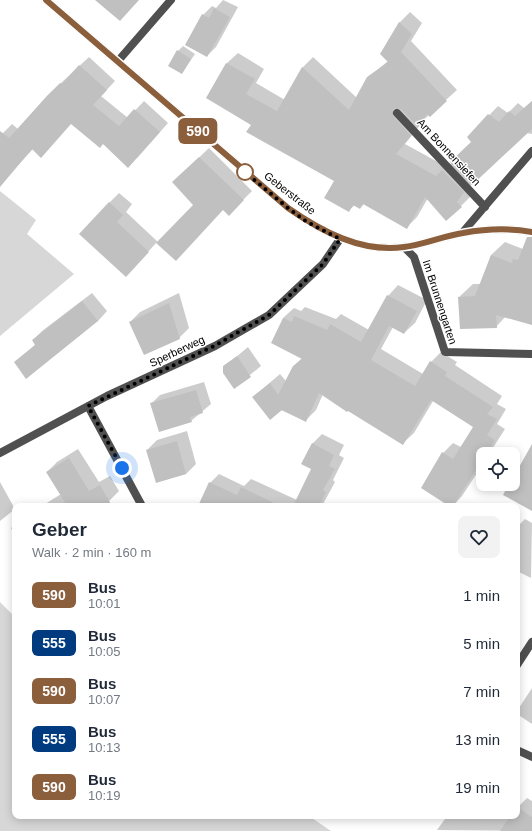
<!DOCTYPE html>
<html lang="en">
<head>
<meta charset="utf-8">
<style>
  :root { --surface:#fff; --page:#f2f2f3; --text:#1f2937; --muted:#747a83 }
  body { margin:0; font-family:Helvetica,sans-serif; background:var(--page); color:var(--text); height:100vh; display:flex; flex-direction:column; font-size:15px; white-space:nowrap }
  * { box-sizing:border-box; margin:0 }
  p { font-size:13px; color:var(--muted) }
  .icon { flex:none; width:22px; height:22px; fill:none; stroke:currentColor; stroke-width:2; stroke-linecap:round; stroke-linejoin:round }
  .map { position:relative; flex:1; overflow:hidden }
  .side { position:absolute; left:12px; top:503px; width:508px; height:316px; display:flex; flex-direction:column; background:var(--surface); border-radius:8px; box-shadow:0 2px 10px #0003 }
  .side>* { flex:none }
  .badge { padding:0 8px; border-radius:6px; font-size:14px; line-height:26px }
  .fabs { position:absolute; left:476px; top:447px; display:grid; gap:8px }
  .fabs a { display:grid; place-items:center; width:44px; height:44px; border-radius:8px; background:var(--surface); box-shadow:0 2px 10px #0003; font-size:20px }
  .you { position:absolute; width:20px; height:20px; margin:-10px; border:3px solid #fff; border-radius:50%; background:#1a73e8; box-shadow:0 0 0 6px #1a73e833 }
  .map>.badge { position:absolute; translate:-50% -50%; box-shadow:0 0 0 2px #fff }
  .round { display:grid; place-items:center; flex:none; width:42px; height:42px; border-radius:8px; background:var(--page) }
  .head { display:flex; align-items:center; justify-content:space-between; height:68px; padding:0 20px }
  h1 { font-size:19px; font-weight:700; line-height:30px }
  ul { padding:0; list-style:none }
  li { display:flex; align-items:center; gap:12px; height:48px; padding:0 20px }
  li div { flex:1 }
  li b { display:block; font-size:15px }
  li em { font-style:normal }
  li .badge { min-width:44px; font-weight:700; text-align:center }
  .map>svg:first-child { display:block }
  .green { fill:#d7d7d7 }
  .shadow { fill:#0003 }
  .building { fill:#c0c0c0 }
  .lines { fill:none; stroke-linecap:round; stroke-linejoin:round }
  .street { stroke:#505050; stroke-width:8 }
  .line-casing { stroke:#fff; stroke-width:9 }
  .line { stroke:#8b5e3c; stroke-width:6 }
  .walk { stroke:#000; stroke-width:4; stroke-dasharray:0 7.2 }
  .stop-dot { fill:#fff; stroke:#8b5e3c; stroke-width:2 }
  .labels { text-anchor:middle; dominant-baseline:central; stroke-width:3; stroke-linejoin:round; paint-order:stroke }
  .street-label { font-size:11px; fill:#000; stroke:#fff }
</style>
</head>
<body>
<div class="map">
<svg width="532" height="831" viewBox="0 0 532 831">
  <rect width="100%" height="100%" fill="#fff"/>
  <path class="green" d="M 0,191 L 36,220 L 27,234 L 74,274 L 0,336 Z
    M 0,602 L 15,617 L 15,816 L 309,816 L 331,831 L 0,831 Z"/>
  <path class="shadow" d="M 223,0 L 238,7 L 216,47 L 207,56 L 203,15 L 212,6 L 216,8 Z
    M 410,12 L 422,23 L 411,41 L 457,90 L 419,124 L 420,125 L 405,144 L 447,167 L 473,141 L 468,137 L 498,106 L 508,113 L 518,103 L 524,108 L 532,101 L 532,134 L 526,133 L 472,183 L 467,191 L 471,196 L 461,206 L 428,198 L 417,217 L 406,228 L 365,203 L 360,208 L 355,205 L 348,211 L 336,180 L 252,124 L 207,98 L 227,63 L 238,53 L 264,69 L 256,83 L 285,100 L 303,67 L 313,57 L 357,98 L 368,78 L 388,61 L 399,23 Z
    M 183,46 L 195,54 L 182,73 L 178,51 Z
    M 89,57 L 115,81 L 101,96 L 128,118 L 144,101 L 168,123 L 137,158 L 103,144 L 72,123 L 33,149 L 8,176 L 0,169 L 0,136 L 12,124 L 18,129 L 47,96 Z
    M 209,148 L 252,191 L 229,214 L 224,209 L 157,242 L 126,276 L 109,203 L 119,193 L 132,204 L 126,212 L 158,242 L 194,205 L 182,174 Z
    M 532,236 L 532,324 L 506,316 L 496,327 L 459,297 L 473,284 L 481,284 L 491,255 L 505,242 L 523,249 L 525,243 Z
    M 398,285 L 427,300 L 415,323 L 404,333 L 393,327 L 381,349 L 423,374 L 431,362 L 441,352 L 457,362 L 455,365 L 502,396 L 497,404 L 506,409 L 497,424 L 505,429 L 489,454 L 483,454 L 483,464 L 462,496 L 453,506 L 451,506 L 443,453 L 453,443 L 461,447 L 474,427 L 433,401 L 414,433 L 403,443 L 323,394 L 316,410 L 305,421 L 253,397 L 280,374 L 286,381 L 294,366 L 302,358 L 283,318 L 294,308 L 301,311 L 305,307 L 336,319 L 341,314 L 369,330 L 388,296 Z
    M 92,293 L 107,311 L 98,321 L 15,363 L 36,344 L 33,340 L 42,331 Z
    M 179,293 L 189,328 L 179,338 L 130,322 L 140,312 Z
    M 248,347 L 261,366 L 235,387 L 224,367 Z
    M 204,382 L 211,404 L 191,421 L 151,404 L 160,395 Z
    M 187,431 L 196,464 L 186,474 L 157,482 L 147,450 L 157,440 Z
    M 322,434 L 344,445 L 339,455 L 344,458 L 333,480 L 335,482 L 322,506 L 201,506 L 210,483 L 219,474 L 244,486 L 251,479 L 297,500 L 312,469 L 312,444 Z
    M 78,449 L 99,482 L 110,476 L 119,491 L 109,501 L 100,506 L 42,506 L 61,494 L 47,472 L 57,462 Z
    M 0,482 L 15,509 L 0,521 Z
    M 525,519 L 532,523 L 531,578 L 517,571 L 517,527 Z
    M 15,524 L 15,536 L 11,528 Z
    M 532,688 L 532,724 L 517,714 L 517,711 Z
    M 527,798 L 532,801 L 532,831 L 437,830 L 447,816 L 517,816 L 517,805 L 519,806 Z"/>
  <path class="building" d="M 95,0 L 139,0 L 120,21 Z
    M 214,8 L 230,17 L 207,57 L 185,45 L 202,14 L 209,18 Z
    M 399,22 L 412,34 L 401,52 L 447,101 L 430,117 L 427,114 L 418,127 L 401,109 L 396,108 L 393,109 L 393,116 L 411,136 L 396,154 L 436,176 L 442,170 L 464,192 L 457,202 L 462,207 L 446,221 L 425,197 L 407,229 L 363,204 L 360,209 L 353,205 L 349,212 L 324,198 L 334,181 L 246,132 L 251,125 L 206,98 L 226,63 L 255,79 L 246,94 L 277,111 L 302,67 L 349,110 L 367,77 L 388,62 L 380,54 Z
    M 177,50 L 191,59 L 182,74 L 168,66 Z
    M 79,65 L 107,90 L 93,105 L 119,126 L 134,109 L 160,132 L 128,168 L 103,144 L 100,148 L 71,124 L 41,158 L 32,149 L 0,187 L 0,131 L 9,138 L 47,96 L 60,83 L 62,84 Z
    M 532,101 L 532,129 L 472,185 L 450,162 L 471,142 L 467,137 L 488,114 L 499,122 L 509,111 L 515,116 Z
    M 199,157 L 244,200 L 229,216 L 223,210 L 176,261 L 156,243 L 193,205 L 172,182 Z
    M 109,202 L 123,215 L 117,222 L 149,252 L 126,277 L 79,234 Z
    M 527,237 L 532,237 L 532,325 L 496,315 L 497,328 L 460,329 L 458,297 L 475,296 L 491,255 L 512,263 L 513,259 L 518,260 Z
    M 387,295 L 417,311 L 404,334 L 389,326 L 371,360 L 415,386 L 430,361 L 447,372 L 445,376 L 493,407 L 487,414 L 497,419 L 487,435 L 495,440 L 486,454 L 483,454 L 483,459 L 453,506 L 449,506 L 421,488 L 442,452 L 453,459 L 473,427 L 431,400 L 403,445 L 348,411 L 347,412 L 319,393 L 306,422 L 282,410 L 270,420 L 252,397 L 270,383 L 278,395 L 293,366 L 302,359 L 271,343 L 283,318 L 292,322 L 294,316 L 327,330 L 330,324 L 361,342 Z
    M 82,301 L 98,321 L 26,379 L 14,362 L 35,345 L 32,340 Z
    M 169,303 L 180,339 L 144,355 L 129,322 Z
    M 237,356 L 251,377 L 234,389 L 223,373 L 223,366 Z
    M 196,390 L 203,413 L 190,417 L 192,422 L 159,432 L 150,403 Z
    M 177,441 L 186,474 L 156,483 L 146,450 Z
    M 312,443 L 334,455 L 329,466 L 335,469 L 323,490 L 326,492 L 319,506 L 293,506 L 311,469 L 301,464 Z
    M 532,444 L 532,511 L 503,495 L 509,484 L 513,484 L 513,478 Z
    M 69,458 L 89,491 L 100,485 L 112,506 L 64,506 L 66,504 L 46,472 Z
    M 209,482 L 237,495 L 241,487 L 280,506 L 198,506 Z
    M 517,807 L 532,817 L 532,831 L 500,831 L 510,816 L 517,816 Z"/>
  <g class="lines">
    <path class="street" d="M 46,0 L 288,208 C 321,231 361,253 404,247 C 423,245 443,236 463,233 C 485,229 510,228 532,232
      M 118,61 L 171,0
      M 397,113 L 485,207
      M 463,232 L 532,151
      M 404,247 L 414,257 L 445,352 L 532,354
      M 88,406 L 142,506
      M 0,453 L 107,396 L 215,346 L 269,315 L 323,264 L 340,239
      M 517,665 L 532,642
      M 517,750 L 532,757"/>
  </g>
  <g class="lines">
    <defs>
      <path id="line" d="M 46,0 L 288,208 C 321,231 361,253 404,247 C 423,245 443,236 463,233 C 485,229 510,228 532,232"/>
    </defs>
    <use href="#line" class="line-casing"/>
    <use href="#line" class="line"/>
    <path class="walk" d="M 122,468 L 88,406 L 214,346 L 269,315 L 323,264 L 340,239 L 307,222 L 288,208 L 245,172"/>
  </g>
  <circle class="stop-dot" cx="245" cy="172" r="8"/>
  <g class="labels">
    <g class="street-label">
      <text transform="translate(449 152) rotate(47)">Am Bonnensiefen</text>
      <text transform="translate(290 193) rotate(38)">Geberstraße</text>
      <text transform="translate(440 302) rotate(72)">Im Brunnengarten</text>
      <text transform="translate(177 351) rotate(-25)">Sperberweg</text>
    </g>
  </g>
</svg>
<div class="fabs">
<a><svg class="icon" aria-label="locate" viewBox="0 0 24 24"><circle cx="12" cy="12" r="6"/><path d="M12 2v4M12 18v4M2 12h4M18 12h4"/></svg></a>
</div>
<div class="you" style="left:122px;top:468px"></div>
<b class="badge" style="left:198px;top:131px;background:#8b5e3c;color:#fff">590</b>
<section class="side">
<div class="head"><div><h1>Geber</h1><p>Walk · 2 min · 160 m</p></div><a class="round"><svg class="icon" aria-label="heart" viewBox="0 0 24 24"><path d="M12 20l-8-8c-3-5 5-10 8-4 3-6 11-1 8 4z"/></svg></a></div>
<ul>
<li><span class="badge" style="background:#8b5e3c;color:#fff">590</span><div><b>Bus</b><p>10:01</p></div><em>1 min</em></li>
<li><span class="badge" style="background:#003b80;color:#fff">555</span><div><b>Bus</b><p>10:05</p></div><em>5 min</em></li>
<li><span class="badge" style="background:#8b5e3c;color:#fff">590</span><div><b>Bus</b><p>10:07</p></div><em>7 min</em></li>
<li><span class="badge" style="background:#003b80;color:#fff">555</span><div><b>Bus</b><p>10:13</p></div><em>13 min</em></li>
<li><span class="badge" style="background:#8b5e3c;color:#fff">590</span><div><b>Bus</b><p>10:19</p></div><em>19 min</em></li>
</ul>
</section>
</div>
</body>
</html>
